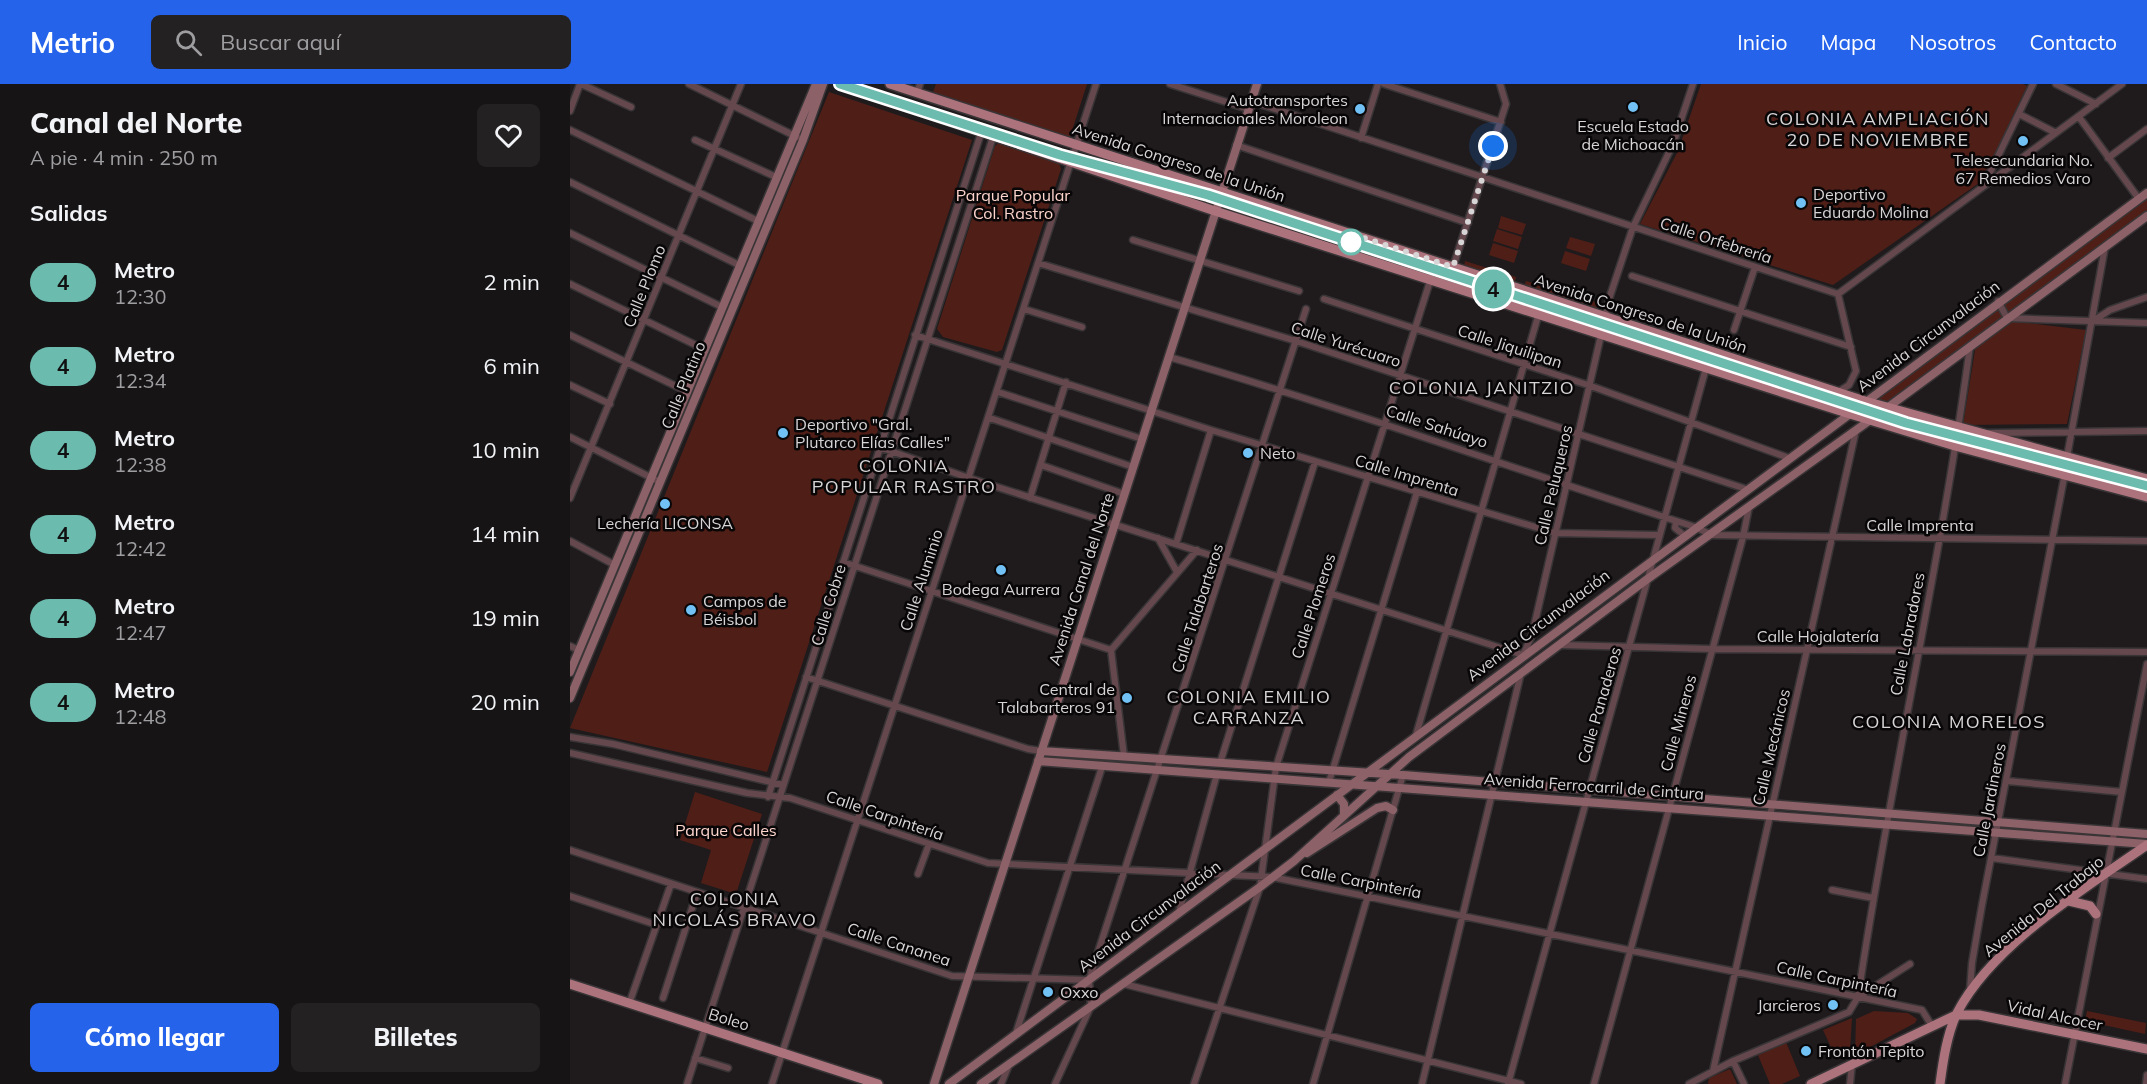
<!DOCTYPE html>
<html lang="es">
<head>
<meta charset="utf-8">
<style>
  :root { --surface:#171416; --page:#242123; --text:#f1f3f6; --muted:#9e9ea1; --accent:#2563eb }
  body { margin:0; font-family:Mulish,sans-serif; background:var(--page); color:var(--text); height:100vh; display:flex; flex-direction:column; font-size:22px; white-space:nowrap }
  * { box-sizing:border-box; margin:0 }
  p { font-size:20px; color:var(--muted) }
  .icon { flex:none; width:33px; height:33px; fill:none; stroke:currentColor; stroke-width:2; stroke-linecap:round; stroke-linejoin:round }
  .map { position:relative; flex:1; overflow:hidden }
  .sheet { display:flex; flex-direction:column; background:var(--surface); width:570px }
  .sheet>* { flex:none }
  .badge { padding:0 12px; border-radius:20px; font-size:21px; line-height:39px }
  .you { position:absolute; width:30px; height:30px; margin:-15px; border:4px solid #fff; border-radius:50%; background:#1a73e8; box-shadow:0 0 0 9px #1a73e833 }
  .map>.badge { position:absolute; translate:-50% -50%; box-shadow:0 0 0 3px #fff }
  h2 { padding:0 30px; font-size:22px; line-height:54px }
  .round { display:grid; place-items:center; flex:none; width:63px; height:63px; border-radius:9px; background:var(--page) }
  .headline { display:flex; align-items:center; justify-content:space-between; height:102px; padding:0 30px }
  h1 { font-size:28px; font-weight:800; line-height:45px }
  .action { display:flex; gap:12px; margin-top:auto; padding:12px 30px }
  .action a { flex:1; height:69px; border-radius:9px; background:var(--accent); color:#fff; font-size:24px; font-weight:800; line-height:69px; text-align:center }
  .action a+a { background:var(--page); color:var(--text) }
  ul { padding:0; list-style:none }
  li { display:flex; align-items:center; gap:18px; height:84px; padding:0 30px }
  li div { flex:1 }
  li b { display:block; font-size:22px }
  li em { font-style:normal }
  li .badge { min-width:66px; font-weight:700; text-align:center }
  header { display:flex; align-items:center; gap:36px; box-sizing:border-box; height:84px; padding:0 30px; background:var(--accent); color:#fff }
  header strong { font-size:28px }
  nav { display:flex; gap:33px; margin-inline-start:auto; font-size:21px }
  .search { width:420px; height:54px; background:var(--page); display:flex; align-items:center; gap:15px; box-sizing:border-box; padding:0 21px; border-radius:9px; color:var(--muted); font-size:22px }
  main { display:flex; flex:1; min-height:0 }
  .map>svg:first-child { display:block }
  .green { fill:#4f1e17 }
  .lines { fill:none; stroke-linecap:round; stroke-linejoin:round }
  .street-casing { stroke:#393537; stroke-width:9 }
  .secondary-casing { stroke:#393537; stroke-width:11 }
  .primary-casing { stroke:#393537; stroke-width:12 }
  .street { stroke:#64484d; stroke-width:6 }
  .secondary { stroke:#8d6168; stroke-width:8 }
  .primary { stroke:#ad737d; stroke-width:9 }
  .rail-casing { stroke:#8e8b8d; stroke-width:4.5 }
  .rail { stroke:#080607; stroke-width:2; stroke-dasharray:7; stroke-linecap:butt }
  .line-casing { stroke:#fff; stroke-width:14 }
  .line { stroke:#6bbbae; stroke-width:9 }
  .walk { stroke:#d8d5d7; stroke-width:6; stroke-dasharray:0 10.8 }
  .poi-dot { fill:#71c1f5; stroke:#080607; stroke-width:2 }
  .stop-dot { fill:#fff; stroke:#6bbbae; stroke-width:3 }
  .labels { text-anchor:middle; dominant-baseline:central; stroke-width:5; stroke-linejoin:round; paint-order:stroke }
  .poi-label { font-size:16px; fill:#d8d5d7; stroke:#080607; text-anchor:start }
  .street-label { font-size:16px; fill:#d8d5d7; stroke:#080607 }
  .park-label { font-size:16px; fill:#fdd5cd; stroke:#080607 }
  .neighbourhood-label { font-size:18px; letter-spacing:1.5px; fill:#d8d5d7; stroke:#080607 }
</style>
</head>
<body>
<header>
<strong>Metrio</strong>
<div class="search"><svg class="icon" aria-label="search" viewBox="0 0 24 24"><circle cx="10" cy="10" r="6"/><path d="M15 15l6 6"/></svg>Buscar aquí</div>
<nav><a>Inicio</a><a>Mapa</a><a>Nosotros</a><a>Contacto</a></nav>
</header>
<main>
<section class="sheet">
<div class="headline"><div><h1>Canal del Norte</h1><p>A pie · 4 min · 250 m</p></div><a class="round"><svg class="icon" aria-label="heart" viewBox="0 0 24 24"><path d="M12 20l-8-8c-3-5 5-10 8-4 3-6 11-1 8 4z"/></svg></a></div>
<h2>Salidas</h2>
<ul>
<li><span class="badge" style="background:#6bbbae;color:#111">4</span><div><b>Metro</b><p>12:30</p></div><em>2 min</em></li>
<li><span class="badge" style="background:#6bbbae;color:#111">4</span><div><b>Metro</b><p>12:34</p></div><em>6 min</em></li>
<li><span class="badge" style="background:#6bbbae;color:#111">4</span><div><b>Metro</b><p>12:38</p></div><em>10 min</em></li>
<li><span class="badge" style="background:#6bbbae;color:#111">4</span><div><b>Metro</b><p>12:42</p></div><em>14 min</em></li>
<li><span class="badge" style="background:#6bbbae;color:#111">4</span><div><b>Metro</b><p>12:47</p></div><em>19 min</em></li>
<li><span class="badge" style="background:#6bbbae;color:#111">4</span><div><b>Metro</b><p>12:48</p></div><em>20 min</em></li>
</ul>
<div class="action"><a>Cómo llegar</a><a>Billetes</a></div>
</section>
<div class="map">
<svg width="1577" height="1000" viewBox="0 0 1577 1000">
  <rect width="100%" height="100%" fill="#1f1b1d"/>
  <path class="green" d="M 366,0 L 517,0 L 500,53 L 363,8 Z
    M 1131,0 L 1453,0 L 1457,2 L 1412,97 L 1263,201 L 1070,140 L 1108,67 Z
    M 259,8 L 402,56 L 197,688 L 0,644 Z
    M 430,58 L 488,76 L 491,85 L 432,266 L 427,268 L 373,253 L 367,245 L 425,62 Z
    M 1577,112 L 1577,127 L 1434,236 L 1516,246 L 1497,340 L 1393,341 L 1407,254 L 1315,319 L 1305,316 Z
    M 931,132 L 956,140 L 952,151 L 928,144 Z
    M 927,145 L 952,153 L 948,165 L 923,157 Z
    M 1000,153 L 1025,160 L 1021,172 L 996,164 Z
    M 923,159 L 948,167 L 944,179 L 919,171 Z
    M 995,167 L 1020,175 L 1016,187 L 991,179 Z
    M 895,177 L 946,193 L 945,198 L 894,183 Z
    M 956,197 L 1029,219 L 1027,224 L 954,202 Z
    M 125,708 L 192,730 L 166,810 L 131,799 L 141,766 L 110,756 Z
    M 1304,927 L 1338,929 L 1347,935 L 1345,939 L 1285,971 L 1286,935 Z
    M 1517,927 L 1576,939 L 1575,950 L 1515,937 Z
    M 1282,934 L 1280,965 L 1265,972 L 1253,946 Z
    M 1216,958 L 1230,992 L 1212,1000 L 1200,1000 L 1188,971 Z
    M 1160,985 L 1167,1000 L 1138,1000 L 1139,994 Z"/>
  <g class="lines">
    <defs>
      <path id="street" d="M 11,0 L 61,23
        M 119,0 L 227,53
        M 600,0 L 678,25
        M 814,0 L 931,38
        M 1486,0 L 1526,20
        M 347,9 L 350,0
        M 681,17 L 1268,210
        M 0,27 L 10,0
        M 1449,30 L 1486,49
        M 1509,33 L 1569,115
        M 0,46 L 188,137
        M 791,54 L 808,0
        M 125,56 L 206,93
        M 666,61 L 898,139
        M 1538,74 L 1577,45
        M 0,98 L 169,181
        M 1415,99 L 1463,0
        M 0,149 L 152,223
        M 563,156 L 729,207
        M 468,179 L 726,257 L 1176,405
        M 883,183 L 936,20 L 930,0
        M 1062,192 L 1281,263
        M 0,200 L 134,265
        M 1268,210 L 1552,0
        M 1268,210 L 1286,287 L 1279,301 L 1268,308
        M 754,215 L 1021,302 L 1219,374
        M 1428,217 L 1437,234 L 1577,239
        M 454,225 L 512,243
        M 1523,237 L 1540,226 L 1577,213
        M 1164,246 L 1185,183
        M 0,251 L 116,307
        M 345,251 L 641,346 L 985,449 L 1088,451
        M 599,273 C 776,324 949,387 1125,443 L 1142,451 L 1577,457
        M 0,301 L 40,320
        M 428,308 L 572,355
        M 420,334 L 563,383
        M 1419,349 L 1577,347
        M 0,353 L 90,398
        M 309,363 L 399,394 L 953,571 L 962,551 L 1040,212 L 1063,143 L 1103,60 L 1123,0
        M 1497,373 L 1535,163
        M 471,381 L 554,410
        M 0,414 L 171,0
        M 460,414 L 496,298
        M 1106,437 L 1105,444 L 1115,452
        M 588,454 L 607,488
        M 0,457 L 45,481
        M 606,460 L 641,346
        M 273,478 L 541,566
        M 991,561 L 1142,565 L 1577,568
        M 0,562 L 9,566
        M 236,593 L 458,665 L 471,667
        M 846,651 L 969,229
        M 0,653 L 43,660 L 213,701
        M 0,669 L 177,709 L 220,714 L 418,779 L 702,793 L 1352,926 L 1362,942
        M 554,672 L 541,566 L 627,466
        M 650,679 L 745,378
        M 1437,697 L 1552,708
        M 759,698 L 847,408
        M 198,713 L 412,46
        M 0,766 L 382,892 L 519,896
        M 1422,774 L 1577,795
        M 348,790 L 359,760
        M 1262,806 L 1303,814
        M 0,812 L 87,841
        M 609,828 L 647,690
        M 554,900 L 951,1000
        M 1400,906 L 1402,879 L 1412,821 L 1495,389
        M 1288,913 C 1320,695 1371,480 1400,262
        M 93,914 L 127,809
        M 59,920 L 101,800
        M 446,949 L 532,683
        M 125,974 L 158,984
        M 1163,977 L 1174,1000
        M 1143,987 L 1286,346
        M 117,1000 L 424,50
        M 202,1000 L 526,0
        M 431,1000 L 439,981
        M 485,1000 L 521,922 L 519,896 L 736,225
        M 624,1000 L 690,803 L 706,683 L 861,194
        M 743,1000 L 833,691
        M 852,1000 L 951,589
        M 938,1000 L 1136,284
        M 1024,1000 L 1173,453 L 1179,423
        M 1119,1000 L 1163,977 L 1279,928 L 1288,913 L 1340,880
        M 1280,1000 L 1282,980
        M 1495,1000 L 1577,580
        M 1576,1000 L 1577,991"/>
      <path id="secondary" d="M 0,588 L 246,0
        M 0,614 L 233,56 L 253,0
        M 471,667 L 833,691 L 1577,750
        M 468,677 L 1577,760
        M 767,711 L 774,720 L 774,731
        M 737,769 L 807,724 L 816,722 L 823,726
        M 364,1000 L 687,0
        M 379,1000 L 1577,109
        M 411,1000 L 690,803 L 724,777 L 839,673 L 1076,496 L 1317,324 L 1577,132"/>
      <path id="primary" d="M 271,0 L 645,127 L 1280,330 L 1385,362 L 1577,413
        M 320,0 L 1295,317 L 1577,395
        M 1499,817 L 1520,822 L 1526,830
        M 0,900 L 308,1000
        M 1241,1000 L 1386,931 L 1409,931 L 1577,965
        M 1370,1000 C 1373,977 1377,950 1387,929 C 1422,861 1515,804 1577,761"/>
    </defs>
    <use href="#street" class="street-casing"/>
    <use href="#secondary" class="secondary-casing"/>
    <use href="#primary" class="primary-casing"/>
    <use href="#street" class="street"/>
    <use href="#secondary" class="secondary"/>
    <use href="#primary" class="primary"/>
    <defs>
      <path id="rail" d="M 270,0 L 490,71 L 680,125
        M 852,181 L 1336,339 L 1577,402"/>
    </defs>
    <use href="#rail" class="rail-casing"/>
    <use href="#rail" class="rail"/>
  </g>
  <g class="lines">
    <defs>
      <path id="line" d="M 270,0 L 490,71 L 638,111 L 1336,339 L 1577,402"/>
    </defs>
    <use href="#line" class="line-casing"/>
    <use href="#line" class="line"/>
    <path class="walk" d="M 781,158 L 782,150 L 883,183 L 923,62"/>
  </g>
  <g class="poi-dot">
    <circle cx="1063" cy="23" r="6"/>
    <circle cx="790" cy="25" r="6"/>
    <circle cx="1453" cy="57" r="6"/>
    <circle cx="1231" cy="119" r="6"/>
    <circle cx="213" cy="349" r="6"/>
    <circle cx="678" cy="369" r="6"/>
    <circle cx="95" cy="420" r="6"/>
    <circle cx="431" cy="486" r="6"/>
    <circle cx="121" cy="526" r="6"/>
    <circle cx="557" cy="614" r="6"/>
    <circle cx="478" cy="908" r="6"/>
    <circle cx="1263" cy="921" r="6"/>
    <circle cx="1236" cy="967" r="6"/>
  </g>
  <circle class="stop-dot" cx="781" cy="158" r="12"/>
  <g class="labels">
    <g class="poi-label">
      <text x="778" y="16" text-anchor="end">Autotransportes<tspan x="778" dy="18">Internacionales Moroleon</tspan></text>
      <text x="1063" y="42" text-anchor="middle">Escuela Estado<tspan x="1063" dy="18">de Michoacán</tspan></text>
      <text x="1453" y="76" text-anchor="middle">Telesecundaria No.<tspan x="1453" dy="18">67 Remedios Varo</tspan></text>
      <text x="1243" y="110">Deportivo<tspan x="1243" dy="18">Eduardo Molina</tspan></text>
      <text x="225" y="340">Deportivo "Gral.<tspan x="225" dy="18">Plutarco Elías Calles"</tspan></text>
      <text x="690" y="369">Neto</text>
      <text x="95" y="439" text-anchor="middle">Lechería LICONSA</text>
      <text x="431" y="505" text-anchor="middle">Bodega Aurrera</text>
      <text x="133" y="517">Campos de<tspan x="133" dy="18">Béisbol</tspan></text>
      <text x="545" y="605" text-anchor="end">Central de<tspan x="545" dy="18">Talabarteros 91</tspan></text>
      <text x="490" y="908">Oxxo</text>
      <text x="1251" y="921" text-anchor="end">Jarcieros</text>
      <text x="1248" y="967">Frontón Tepito</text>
    </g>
    <g class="street-label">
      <text transform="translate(609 78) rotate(18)">Avenida Congreso de la Unión</text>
      <text transform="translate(1146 156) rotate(18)">Calle Orfebrería</text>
      <text transform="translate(74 202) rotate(-68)">Calle Plomo</text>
      <text transform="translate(1071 229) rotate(18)">Avenida Congreso de la Unión</text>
      <text transform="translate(1358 252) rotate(-37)">Avenida Circunvalación</text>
      <text transform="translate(776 260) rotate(18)">Calle Yurécuaro</text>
      <text transform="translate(940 262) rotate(18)">Calle Jiquilipan</text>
      <text transform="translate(113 301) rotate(-68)">Calle Platino</text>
      <text transform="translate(867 342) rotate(18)">Calle Sahúayo</text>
      <text transform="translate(837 391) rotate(17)">Calle Imprenta</text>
      <text transform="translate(983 401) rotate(-77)">Calle Peluqueros</text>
      <text x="1350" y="441">Calle Imprenta</text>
      <text transform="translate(511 495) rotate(-72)">Avenida Canal del Norte</text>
      <text transform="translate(351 496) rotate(-72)">Calle Aluminio</text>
      <text transform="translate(258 521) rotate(-73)">Calle Cobre</text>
      <text transform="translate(743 522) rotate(-72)">Calle Plomeros</text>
      <text transform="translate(627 524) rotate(-72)">Calle Talabarteros</text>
      <text transform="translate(968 541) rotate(-37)">Avenida Circunvalación</text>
      <text transform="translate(1337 550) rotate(-79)">Calle Labradores</text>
      <text x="1248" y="552">Calle Hojalatería</text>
      <text transform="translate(1029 621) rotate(-74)">Calle Panaderos</text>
      <text transform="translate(1108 639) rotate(-75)">Calle Mineros</text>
      <text transform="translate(1201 663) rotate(-77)">Calle Mecánicos</text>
      <text transform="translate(1024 702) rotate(4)">Avenida Ferrocarril de Cintura</text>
      <text transform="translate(1419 716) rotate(-79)">Calle Jardineros</text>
      <text transform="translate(315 731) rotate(19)">Calle Carpintería</text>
      <text transform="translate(791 797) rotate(11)">Calle Carpintería</text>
      <text transform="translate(1473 822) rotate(-39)">Avenida Del Trabajo</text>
      <text transform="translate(579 832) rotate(-37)">Avenida Circunvalación</text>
      <text transform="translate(329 860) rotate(18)">Calle Cananea</text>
      <text transform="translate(1267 895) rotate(12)">Calle Carpintería</text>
      <text transform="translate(1485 931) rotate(12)">Vidal Alcocer</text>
      <text transform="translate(159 935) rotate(17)">Boleo</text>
    </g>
    <g class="park-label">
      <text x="443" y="111">Parque Popular<tspan x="443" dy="18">Col. Rastro</tspan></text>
      <text x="156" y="746">Parque Calles</text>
    </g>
    <g class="neighbourhood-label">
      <text x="1308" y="34">COLONIA AMPLIACIÓN<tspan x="1308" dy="21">20 DE NOVIEMBRE</tspan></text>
      <text x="912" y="303">COLONIA JANITZIO</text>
      <text x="334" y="381">COLONIA<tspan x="334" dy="21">POPULAR RASTRO</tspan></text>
      <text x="679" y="612">COLONIA EMILIO<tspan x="679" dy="21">CARRANZA</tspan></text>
      <text x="1379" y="637">COLONIA MORELOS</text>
      <text x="165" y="814">COLONIA<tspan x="165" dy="21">NICOLÁS BRAVO</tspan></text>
    </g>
  </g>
</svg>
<div class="you" style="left:923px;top:62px"></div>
<b class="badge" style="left:923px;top:205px;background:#6bbbae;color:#111">4</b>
</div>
</main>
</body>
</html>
